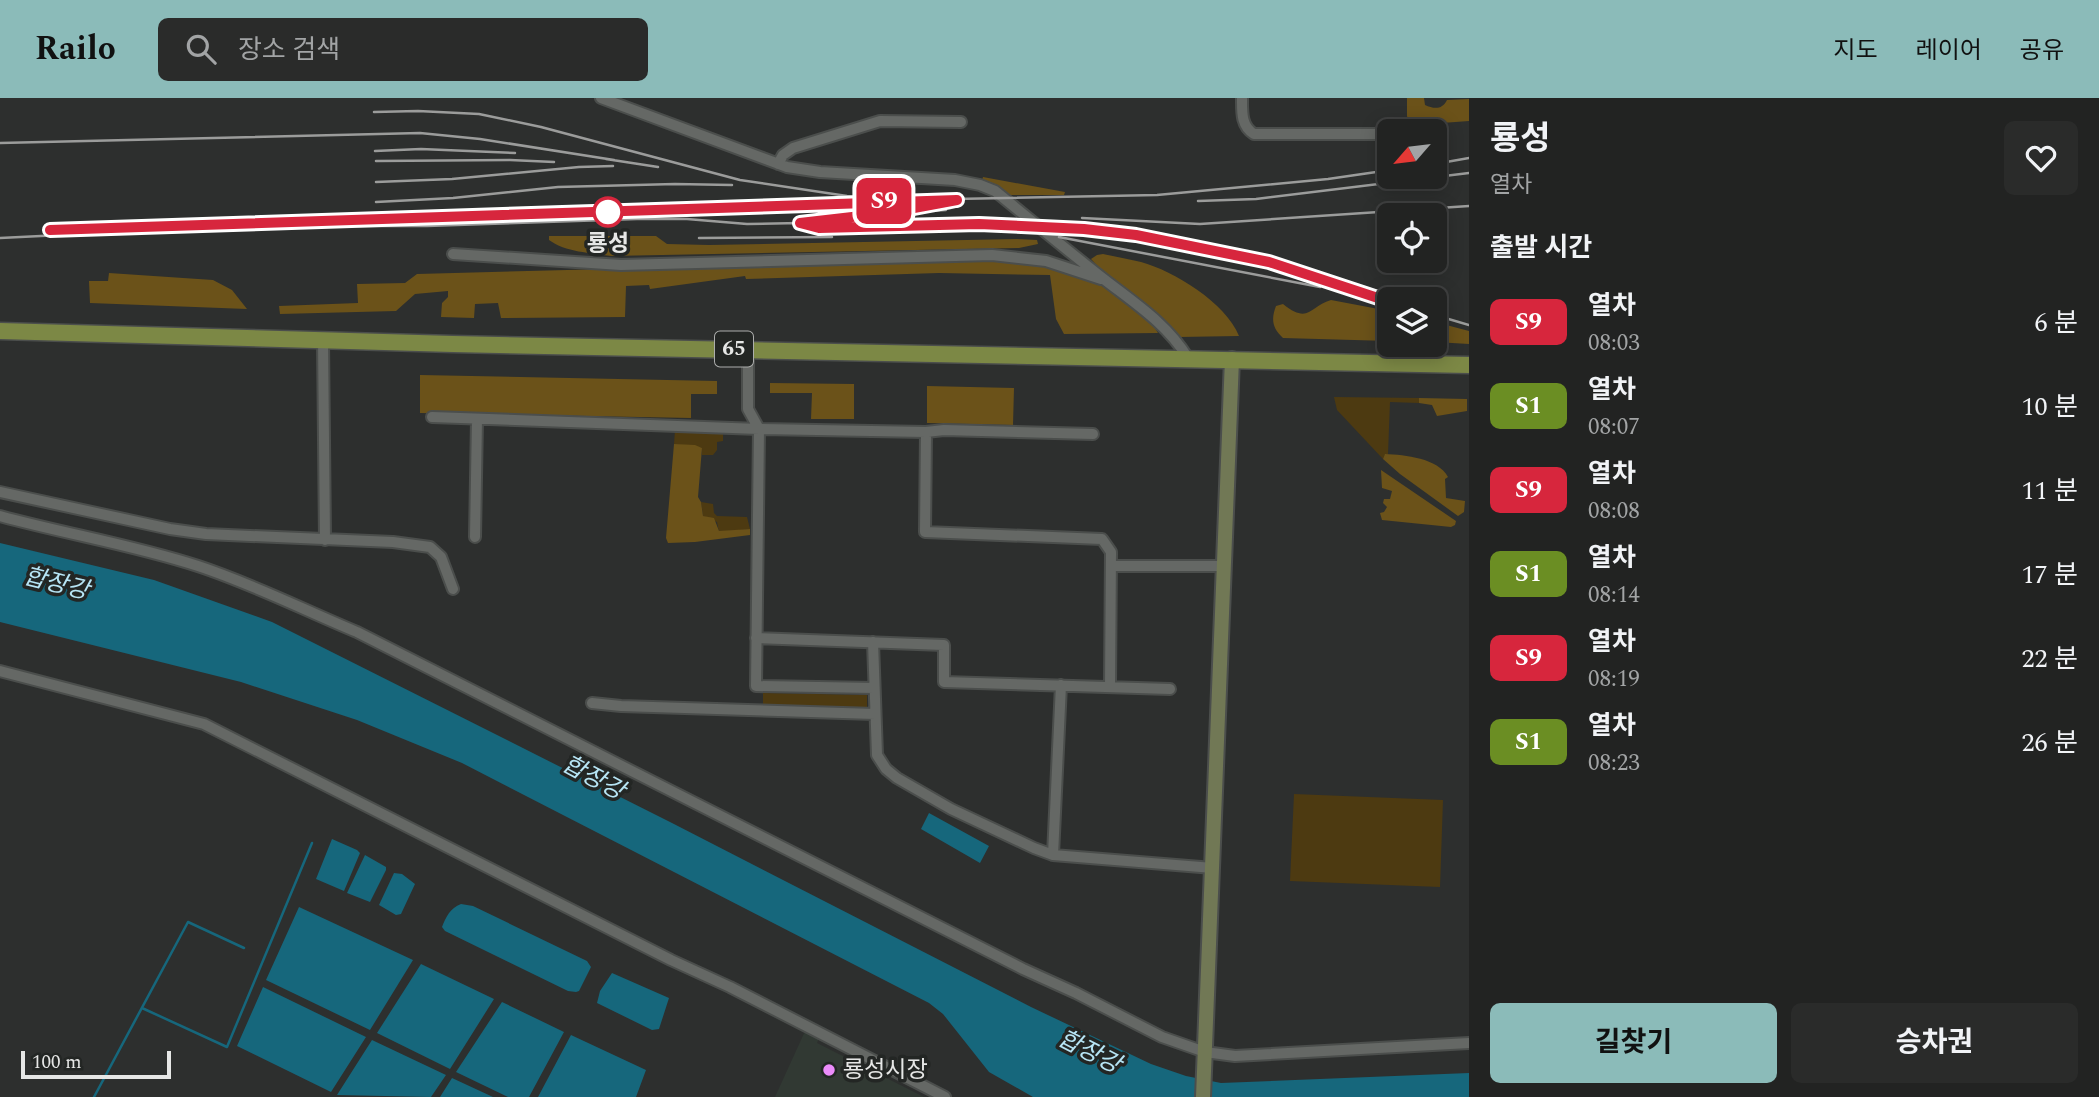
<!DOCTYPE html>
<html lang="ko">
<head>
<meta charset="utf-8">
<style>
  :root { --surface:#222322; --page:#2a2b2a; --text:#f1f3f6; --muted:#a2a4a5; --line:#3f4040; --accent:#8bbbb9 }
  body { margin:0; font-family:Spectral,"Noto Sans KR",serif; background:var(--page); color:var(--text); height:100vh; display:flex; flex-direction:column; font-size:26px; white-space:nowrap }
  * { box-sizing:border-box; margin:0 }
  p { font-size:23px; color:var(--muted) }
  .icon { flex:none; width:38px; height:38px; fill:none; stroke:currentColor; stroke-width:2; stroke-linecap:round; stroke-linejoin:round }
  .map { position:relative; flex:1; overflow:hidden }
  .drawer { display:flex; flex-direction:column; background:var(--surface); width:630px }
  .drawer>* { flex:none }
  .badge { padding:0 14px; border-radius:10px; font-size:24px; line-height:46px }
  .needle { width:46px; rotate:242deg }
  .fabs { position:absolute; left:1377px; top:21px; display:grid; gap:14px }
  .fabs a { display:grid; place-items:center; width:70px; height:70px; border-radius:10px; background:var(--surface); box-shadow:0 4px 18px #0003,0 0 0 2px var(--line); font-size:35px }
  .scale { position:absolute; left:21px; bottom:18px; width:150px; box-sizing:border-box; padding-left:7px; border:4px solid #e6e7e6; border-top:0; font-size:19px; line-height:24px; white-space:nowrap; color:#e6e7e6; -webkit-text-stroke:5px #232624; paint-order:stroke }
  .map>.badge { position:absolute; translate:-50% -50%; box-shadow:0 0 0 4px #fff }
  h2 { padding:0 21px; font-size:26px; line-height:63px }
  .round { display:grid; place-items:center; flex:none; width:74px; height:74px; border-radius:10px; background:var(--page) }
  .headline { display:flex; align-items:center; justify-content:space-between; height:119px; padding:0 21px }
  h1 { font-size:33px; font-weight:700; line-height:52px }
  .button { display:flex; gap:14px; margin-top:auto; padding:14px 21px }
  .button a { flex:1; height:80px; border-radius:10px; background:var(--accent); color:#111; font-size:28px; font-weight:700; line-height:80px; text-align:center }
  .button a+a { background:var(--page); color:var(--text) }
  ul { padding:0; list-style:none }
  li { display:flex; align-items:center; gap:21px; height:84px; padding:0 21px }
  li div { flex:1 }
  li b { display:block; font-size:26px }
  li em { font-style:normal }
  li .badge { min-width:77px; font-weight:700; text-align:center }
  header { display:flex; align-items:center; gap:42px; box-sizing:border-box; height:98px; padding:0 35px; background:var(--accent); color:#111 }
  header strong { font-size:33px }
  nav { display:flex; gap:38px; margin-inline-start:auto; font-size:24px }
  .search { width:490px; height:63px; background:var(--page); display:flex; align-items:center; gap:18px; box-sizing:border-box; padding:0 24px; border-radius:10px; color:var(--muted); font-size:26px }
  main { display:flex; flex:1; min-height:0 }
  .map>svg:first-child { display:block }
  .built { fill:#313933 }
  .green { fill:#4d3a11 }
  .forest { fill:#6b5219 }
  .water { fill:#16677c }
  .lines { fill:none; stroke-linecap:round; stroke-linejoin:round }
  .stream { stroke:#16677c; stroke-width:2.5 }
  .street-casing { stroke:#4b4e4c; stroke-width:14 }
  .secondary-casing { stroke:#4b4e4c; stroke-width:18 }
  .primary-casing { stroke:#4b4e4c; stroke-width:19 }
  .street { stroke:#656865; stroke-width:10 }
  .secondary { stroke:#717855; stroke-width:14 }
  .primary { stroke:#7c8845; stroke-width:16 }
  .rail { stroke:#9b9c9b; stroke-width:2.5 }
  .line-casing { stroke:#fff; stroke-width:16 }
  .line { stroke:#d7263d; stroke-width:10 }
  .stop-dot { fill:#fff; stroke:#d7263d; stroke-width:3.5 }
  .poi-dot { fill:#ec8cfb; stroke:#232624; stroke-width:2.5 }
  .labels { text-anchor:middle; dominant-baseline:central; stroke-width:7; stroke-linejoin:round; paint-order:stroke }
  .shield { fill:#232624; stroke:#acadac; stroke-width:2 }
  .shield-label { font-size:21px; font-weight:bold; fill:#e6e7e6 }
  .stop-label { font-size:23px; font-weight:bold; fill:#e6e7e6; stroke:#232624 }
  .poi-label { font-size:23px; fill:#e6e7e6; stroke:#232624; text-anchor:start }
  .water-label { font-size:24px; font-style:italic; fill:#b7e5f5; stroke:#232624 }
</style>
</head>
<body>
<header>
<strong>Railo</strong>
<div class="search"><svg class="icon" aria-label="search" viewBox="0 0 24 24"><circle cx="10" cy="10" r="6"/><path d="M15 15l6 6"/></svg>장소 검색</div>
<nav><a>지도</a><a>레이어</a><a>공유</a></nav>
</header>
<main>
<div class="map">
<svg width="1469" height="999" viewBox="0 0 1469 999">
  <rect width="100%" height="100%" fill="#2d2f2e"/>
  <path class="built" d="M 806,931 L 820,938 L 817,945 L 924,999 L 775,999 Z"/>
  <path class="green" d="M 1334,299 L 1419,300 L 1419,305 L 1390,304 L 1388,356 L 1385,357 L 1383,361 L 1337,312 Z
    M 675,332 L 723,334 L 723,343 L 717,344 L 717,352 L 713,357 L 702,357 L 702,350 L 674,346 Z
    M 701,404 L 713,406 L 714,415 L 717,418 L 747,419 L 750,431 L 719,434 L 717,424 L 703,418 Z
    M 763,595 L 867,597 L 867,610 L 763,607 Z
    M 1294,696 L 1443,702 L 1440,789 L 1290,783 Z"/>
  <path class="forest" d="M 1407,0 L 1424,0 L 1425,7 C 1434,11 1442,12 1447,2 L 1469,1 L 1469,23 L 1428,26 L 1423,26 L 1422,23 L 1415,23 L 1414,28 L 1409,25 L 1407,18 Z
    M 983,79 L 1065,94 L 1064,97 L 1005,97 L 982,83 Z
    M 549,138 L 656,138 L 667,146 L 709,147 L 1017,141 L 1037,142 L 1038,146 L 1019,150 L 611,158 C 591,155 565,154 549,142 Z
    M 1103,156 C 1116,159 1129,161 1141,164 C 1174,173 1226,205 1239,238 L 1179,239 L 1102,173 L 1091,161 L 1097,157 Z
    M 991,161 C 1008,162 1028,162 1045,166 C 1080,174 1141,202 1158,235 L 1064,236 L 1056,221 L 1050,177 L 939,175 L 746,181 L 745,178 L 650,191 L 649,187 L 626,188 L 625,219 L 501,220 L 498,205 L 475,206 L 474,220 L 441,219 L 442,205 L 448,199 L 448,193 L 415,196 L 396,213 L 280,216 L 279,208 L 358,205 L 357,186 L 405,185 L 417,176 Z
    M 109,175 L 213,182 L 232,192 L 247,211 L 90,205 L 89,183 L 108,183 Z
    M 1331,202 L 1389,213 L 1389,243 L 1283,240 C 1272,230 1271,221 1276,208 L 1283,206 C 1309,227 1310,208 1331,202 Z
    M 1435,224 L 1469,233 L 1469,246 L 1435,244 Z
    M 420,277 L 717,283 L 717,296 L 691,296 L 691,320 L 420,315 Z
    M 770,285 L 854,286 L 854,321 L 811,321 L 812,295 L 770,295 Z
    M 927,288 L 1014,290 L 1013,327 L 927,325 Z
    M 1419,300 L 1467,301 L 1467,313 L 1437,318 L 1432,307 L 1419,305 Z
    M 674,346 L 695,347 L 702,350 L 698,399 L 701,404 L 703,418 L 714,420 L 719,433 L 750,431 L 750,437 L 695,444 L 668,445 L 666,440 Z
    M 1385,356 C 1405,357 1438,360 1448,379 L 1445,381 L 1446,400 L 1465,403 L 1464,414 L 1458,418 L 1400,376 L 1383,361 Z
    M 1381,372 L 1456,423 L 1455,427 L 1451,429 L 1382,422 L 1380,415 L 1384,414 L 1387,409 L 1383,405 L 1384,401 L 1390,401 L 1392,393 L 1382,390 Z"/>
  <path class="water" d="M 0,445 L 154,482 L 272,524 L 672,725 L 1031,909 L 1151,966 L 1186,978 L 1221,985 L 1469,975 L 1469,999 L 1033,999 L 989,974 L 943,916 L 929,905 L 462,665 L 357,622 L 241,584 L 0,524 Z
    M 929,715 L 989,748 L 980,765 L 921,731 Z
    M 332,741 L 357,752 L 360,755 L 344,793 L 316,781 Z
    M 365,757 L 386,769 L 386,772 L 370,804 L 347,795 Z
    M 394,775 L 402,776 L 415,786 L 401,816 L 396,817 L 379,807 Z
    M 461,806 L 473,808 L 587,863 L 591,869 L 579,893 L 576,894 L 568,893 L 445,833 L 442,829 C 446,819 450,810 461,806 Z
    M 299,809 L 413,862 L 370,932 L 266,882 Z
    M 421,866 L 494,901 L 450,971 L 377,935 Z
    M 612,875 L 669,900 L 659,931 L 652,932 L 597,905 L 600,893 Z
    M 263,889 L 366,939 L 331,994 L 237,948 Z
    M 502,904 L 564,934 L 529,999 L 508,999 L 456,974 Z
    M 571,937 L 646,972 L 636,999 L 538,999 Z
    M 372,942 L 446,977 L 431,999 L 337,997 Z
    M 452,980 L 493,999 L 440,999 Z"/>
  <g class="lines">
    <path class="stream" d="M 142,910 L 227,949 L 312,745
      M 94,999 L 188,824 L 244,850"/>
    <defs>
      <path id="street" d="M 601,0 L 787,69 L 820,74 L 955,82 L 980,87 L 995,93 C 1032,123 1068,153 1105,182 C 1136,206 1167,226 1188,260
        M 1242,0 C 1242,14 1241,28 1254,36 L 1390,36
        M 778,66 L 783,57 L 793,50 L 880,23 L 961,24
        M 453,156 L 621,167 L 992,157 L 1046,163 L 1101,181
        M 323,242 L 325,442
        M 748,252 L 748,311 L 759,331 L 756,588 L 874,590
        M 432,319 L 759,331 L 926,334 L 925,434 L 1102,441 L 1111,454 L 1110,588
        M 926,334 L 944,332 L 1093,336
        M 0,394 L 170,431 L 206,436 L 393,444 L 430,449 L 441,459 L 453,491
        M 0,418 C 66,436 134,447 198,468 C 253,486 304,512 357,534 L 1023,871 L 1076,895 L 1162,939 L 1205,954 L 1235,958 L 1469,945
        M 475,439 L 477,321
        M 1111,468 L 1224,468
        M 756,540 L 944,547 L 944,584 L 1170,591
        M 873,544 L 877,657 L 886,671 L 897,680 L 951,711 L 1034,750 L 1053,757 L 1213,770
        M 0,573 L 204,626 L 671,862 L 730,889 L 945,999
        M 592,605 L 621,608 L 875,616
        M 1053,757 L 1061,587"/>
      <path id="secondary" d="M 1203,999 L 1232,261"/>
      <path id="primary" d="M 0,233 L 453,246 L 1469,267"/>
    </defs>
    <use href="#street" class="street-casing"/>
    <use href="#secondary" class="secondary-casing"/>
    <use href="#primary" class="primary-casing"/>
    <use href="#street" class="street"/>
    <use href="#secondary" class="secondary"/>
    <use href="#primary" class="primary"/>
    <path class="rail" d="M 374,14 L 418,13 L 479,16 L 541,29 L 740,82 L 847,98 L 904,102 L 1157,97 L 1328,81 L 1390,72
      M 0,45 L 420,35 L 480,41 L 614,62
      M 375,53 L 421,51 L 515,55
      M 606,61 L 658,69
      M 376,63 L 510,62 L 554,64
      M 1435,66 L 1469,60
      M 376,84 L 452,81 L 579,69 L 613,68
      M 1198,103 L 1256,101 L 1469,75
      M 376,104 L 453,100 L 558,89 L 675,86 L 732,87
      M 679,112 L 850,105
      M 887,115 L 946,112
      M 1082,120 L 1200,126 L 1469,108
      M 840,121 L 896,113
      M 1059,139 L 1320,189
      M 0,140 L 245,128 L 427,128 L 637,121 L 687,121 L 747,126 L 800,125 L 819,130 L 979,126 L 1084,131 L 1136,137 L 1269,164 L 1390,204
      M 699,140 L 832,139
      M 1435,217 L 1469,227"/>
  </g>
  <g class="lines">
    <defs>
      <path id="line" d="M 50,132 L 957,102 L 887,115 L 800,125 L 819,130 L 979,126 L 1084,131 L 1136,137 L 1269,164 L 1390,204"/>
    </defs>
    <use href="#line" class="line-casing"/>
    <use href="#line" class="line"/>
  </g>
  <circle class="stop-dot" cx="608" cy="114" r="14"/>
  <circle class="poi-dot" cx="829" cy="972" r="7"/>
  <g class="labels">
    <rect class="shield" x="715" y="233.5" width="38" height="35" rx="5"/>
    <g class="shield-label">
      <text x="734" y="251">65</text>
    </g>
    <g class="stop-label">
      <text x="608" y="146">룡성</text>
    </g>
    <g class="poi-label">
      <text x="843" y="972">룡성시장</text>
    </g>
    <g class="water-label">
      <text transform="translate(56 486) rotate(14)">합장강</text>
      <text transform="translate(593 680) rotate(28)">합장강</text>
      <text transform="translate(1089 954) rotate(27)">합장강</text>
    </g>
  </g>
</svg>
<div class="fabs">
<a><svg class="needle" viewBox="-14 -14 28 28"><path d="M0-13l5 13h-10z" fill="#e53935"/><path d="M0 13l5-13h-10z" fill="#a2a4a5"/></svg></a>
<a><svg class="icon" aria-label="locate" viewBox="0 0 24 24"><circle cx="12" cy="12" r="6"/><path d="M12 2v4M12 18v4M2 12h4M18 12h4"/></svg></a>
<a><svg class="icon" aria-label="layers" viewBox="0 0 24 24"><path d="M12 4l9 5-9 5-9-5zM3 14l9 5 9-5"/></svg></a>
</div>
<div class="scale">100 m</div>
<b class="badge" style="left:884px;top:103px;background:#d7263d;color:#fff">S9</b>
</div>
<section class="drawer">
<div class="headline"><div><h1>룡성</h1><p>열차</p></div><a class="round"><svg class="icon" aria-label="heart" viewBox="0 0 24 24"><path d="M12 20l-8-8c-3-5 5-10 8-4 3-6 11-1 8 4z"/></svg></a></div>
<h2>출발 시간</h2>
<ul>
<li><span class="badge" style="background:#d7263d;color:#fff">S9</span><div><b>열차</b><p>08:03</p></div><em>6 분</em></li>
<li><span class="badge" style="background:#6b8e23;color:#fff">S1</span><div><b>열차</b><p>08:07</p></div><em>10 분</em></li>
<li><span class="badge" style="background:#d7263d;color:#fff">S9</span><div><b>열차</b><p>08:08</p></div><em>11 분</em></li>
<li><span class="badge" style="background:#6b8e23;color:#fff">S1</span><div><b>열차</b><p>08:14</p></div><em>17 분</em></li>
<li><span class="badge" style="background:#d7263d;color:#fff">S9</span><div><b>열차</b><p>08:19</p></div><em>22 분</em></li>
<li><span class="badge" style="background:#6b8e23;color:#fff">S1</span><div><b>열차</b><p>08:23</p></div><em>26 분</em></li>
</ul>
<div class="button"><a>길찾기</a><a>승차권</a></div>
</section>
</main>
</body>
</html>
